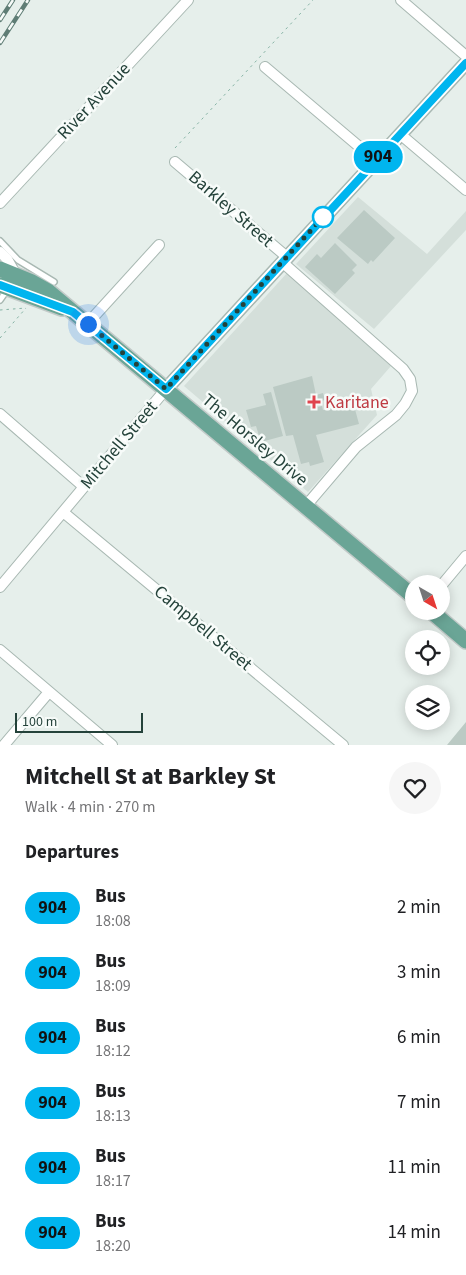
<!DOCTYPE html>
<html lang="en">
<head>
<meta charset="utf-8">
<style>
  :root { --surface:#fff; --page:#f6f6f6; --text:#202124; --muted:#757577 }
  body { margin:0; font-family:"Source Sans 3",sans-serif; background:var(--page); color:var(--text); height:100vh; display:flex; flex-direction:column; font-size:19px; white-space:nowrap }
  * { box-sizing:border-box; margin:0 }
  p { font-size:16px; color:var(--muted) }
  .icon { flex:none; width:28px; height:28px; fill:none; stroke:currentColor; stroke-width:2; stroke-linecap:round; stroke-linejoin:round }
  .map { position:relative; height:745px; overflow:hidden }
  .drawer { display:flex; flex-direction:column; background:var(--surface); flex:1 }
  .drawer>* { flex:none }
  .badge { padding:0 10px; border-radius:16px; font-size:18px; line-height:32px }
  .needle { width:32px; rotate:141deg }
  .controls { position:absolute; left:405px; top:575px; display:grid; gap:10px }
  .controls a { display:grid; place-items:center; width:45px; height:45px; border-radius:50%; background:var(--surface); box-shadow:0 2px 12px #0003; font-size:25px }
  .scale { position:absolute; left:15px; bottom:12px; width:128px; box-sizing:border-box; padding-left:5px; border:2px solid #24423a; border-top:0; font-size:14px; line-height:18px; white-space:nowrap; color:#24423a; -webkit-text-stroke:4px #f7fbf9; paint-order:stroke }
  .you { position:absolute; width:25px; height:25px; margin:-12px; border:4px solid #fff; border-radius:50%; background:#1a73e8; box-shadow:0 0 0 8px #1a73e833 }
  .map>.badge { position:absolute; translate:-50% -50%; box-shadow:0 0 0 2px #fff }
  h2 { padding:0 25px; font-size:19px; line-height:45px }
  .round { display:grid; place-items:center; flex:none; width:52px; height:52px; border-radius:26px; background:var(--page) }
  .head { display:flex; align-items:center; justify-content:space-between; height:85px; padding:0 25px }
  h1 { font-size:24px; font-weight:700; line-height:38px }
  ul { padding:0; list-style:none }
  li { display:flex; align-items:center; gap:15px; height:65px; padding:0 25px }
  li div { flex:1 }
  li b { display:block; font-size:19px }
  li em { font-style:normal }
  li .badge { min-width:55px; font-weight:700; text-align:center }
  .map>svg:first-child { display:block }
  .built { fill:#d4dfda }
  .building { fill:#bbcac4 }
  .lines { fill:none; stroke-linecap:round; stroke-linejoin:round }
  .service-casing { stroke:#a8b8b2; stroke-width:8 }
  .minor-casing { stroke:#a8b8b2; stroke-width:12 }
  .tertiary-casing { stroke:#a8b8b2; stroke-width:15 }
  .primary-casing { stroke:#c2cac8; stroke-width:18 }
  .path { stroke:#86b3a5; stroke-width:1; stroke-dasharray:2.5 4; stroke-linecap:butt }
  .service { stroke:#fff; stroke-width:5 }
  .minor { stroke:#fff; stroke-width:10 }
  .tertiary { stroke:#fff; stroke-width:12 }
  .primary { stroke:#6aa596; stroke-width:15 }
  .rail-casing { stroke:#5f7d75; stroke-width:4.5 }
  .rail { stroke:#f7fbf9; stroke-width:2.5; stroke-dasharray:8; stroke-linecap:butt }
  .line-casing { stroke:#fff; stroke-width:11 }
  .line { stroke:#00b5ef; stroke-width:8 }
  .walk { stroke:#24423a; stroke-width:5; stroke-dasharray:0 9 }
  .stop-dot { fill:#fff; stroke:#00b5ef; stroke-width:2.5 }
  .health-dot { fill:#e0444e; stroke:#f7fbf9; stroke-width:2 }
  .labels { text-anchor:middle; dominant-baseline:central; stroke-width:5; stroke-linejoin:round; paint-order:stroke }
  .street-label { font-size:18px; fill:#24423a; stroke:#f7fbf9 }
  .health-label { font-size:18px; fill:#be3a42; stroke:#f7fbf9; text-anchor:start }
</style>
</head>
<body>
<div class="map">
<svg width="466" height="745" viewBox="0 0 466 745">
  <rect width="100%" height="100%" fill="#e6efeb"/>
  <path class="built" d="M 358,197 L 427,254 L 466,211 L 466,230 L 374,329 L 296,264 Z
    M 287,273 L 391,366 L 371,389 L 377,415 L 308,492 L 184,386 Z"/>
  <path class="building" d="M 364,210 L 395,238 L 373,262 L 371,260 L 368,264 L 337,238 Z
    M 335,243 L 357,265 L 352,270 L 355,273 L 335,294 L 305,267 L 317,254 L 321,258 Z
    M 312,376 L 316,395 L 323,393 L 325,400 L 317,402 L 318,407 L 322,406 L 323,410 L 353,402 L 359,424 L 316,435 L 324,462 L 310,466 L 309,462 L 301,464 L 293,435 L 286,436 L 273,387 Z
    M 271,392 L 283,436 L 261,442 L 256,426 L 251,427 L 246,410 L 266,405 L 263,394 Z
    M 466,722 L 466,745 L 447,745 Z"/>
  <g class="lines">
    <defs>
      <path id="service" d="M 0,241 L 18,260 L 54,282
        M 0,300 L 7,290"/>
      <path id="minor" d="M 401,0 L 466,56
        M 265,67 L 375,160
        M 400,134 L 466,190
        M 175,162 L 287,257
        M 0,203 L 188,0
        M 0,252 L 7,259 L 16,275
        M 282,262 L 403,369 L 410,379 L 412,391 L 405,404 L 396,415 L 356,447 L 305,507
        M 88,323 L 159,245
        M 0,414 L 84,487
        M 63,512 L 343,745
        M 441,586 L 466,556
        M 0,587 L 166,389
        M 0,650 L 112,745
        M 4,745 L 49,692"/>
      <path id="tertiary" d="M 166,389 L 466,63"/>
      <path id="primary" d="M 0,269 L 32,282 L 48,291 L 414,597
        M 0,285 L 62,308
        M 431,611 L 466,641"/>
    </defs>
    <use href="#service" class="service-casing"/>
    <use href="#minor" class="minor-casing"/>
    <use href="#tertiary" class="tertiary-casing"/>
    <use href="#primary" class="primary-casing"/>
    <path class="path" d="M 175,148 L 313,0
      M 0,310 L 26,308
      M 0,338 L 26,308"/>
    <use href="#service" class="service"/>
    <use href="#minor" class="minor"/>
    <use href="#tertiary" class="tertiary"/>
    <use href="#primary" class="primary"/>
    <defs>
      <path id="rail" d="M 0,20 L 13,0
        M 0,43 L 28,0"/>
    </defs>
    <use href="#rail" class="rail-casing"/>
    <use href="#rail" class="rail"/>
  </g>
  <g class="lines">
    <defs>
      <path id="line" d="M 0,285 L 73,312 L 166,389 L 466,63"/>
    </defs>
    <use href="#line" class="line-casing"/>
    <use href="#line" class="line"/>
    <path class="walk" d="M 88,324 L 166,389 L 324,216 L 323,217"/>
  </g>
  <circle class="stop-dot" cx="323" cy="217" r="10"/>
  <path class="health-dot" d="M311.5 394.5h5v5h5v5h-5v5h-5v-5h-5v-5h5z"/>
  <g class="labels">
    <g class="street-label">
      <text transform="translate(94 101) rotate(-47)">River Avenue</text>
      <text transform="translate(231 209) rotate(41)">Barkley Street</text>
      <text transform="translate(255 440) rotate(40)">The Horsley Drive</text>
      <text transform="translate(119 445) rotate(-50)">Mitchell Street</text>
      <text transform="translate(203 628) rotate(40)">Campbell Street</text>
    </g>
    <g class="health-label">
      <text x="325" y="402">Karitane</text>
    </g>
  </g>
</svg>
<div class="controls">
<a><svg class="needle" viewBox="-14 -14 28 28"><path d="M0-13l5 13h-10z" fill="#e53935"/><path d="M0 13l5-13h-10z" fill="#757577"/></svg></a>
<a><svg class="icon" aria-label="locate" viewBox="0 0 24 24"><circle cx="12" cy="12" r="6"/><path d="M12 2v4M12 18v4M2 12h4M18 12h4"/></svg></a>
<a><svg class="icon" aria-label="layers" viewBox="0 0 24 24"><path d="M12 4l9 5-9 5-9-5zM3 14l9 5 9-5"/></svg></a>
</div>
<div class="scale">100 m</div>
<div class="you" style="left:88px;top:324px"></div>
<b class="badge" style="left:378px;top:157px;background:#00b5ef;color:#111">904</b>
</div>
<section class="drawer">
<div class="head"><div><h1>Mitchell St at Barkley St</h1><p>Walk · 4 min · 270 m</p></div><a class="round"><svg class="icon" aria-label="heart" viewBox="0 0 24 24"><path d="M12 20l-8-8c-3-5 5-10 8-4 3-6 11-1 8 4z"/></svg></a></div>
<h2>Departures</h2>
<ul>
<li><span class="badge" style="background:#00b5ef;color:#111">904</span><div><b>Bus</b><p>18:08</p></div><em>2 min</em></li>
<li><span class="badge" style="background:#00b5ef;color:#111">904</span><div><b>Bus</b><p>18:09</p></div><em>3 min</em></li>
<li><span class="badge" style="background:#00b5ef;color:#111">904</span><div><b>Bus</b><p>18:12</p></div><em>6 min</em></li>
<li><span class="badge" style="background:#00b5ef;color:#111">904</span><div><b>Bus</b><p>18:13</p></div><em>7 min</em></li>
<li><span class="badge" style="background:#00b5ef;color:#111">904</span><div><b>Bus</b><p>18:17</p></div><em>11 min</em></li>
<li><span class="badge" style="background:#00b5ef;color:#111">904</span><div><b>Bus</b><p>18:20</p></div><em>14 min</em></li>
</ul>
</section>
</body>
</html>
